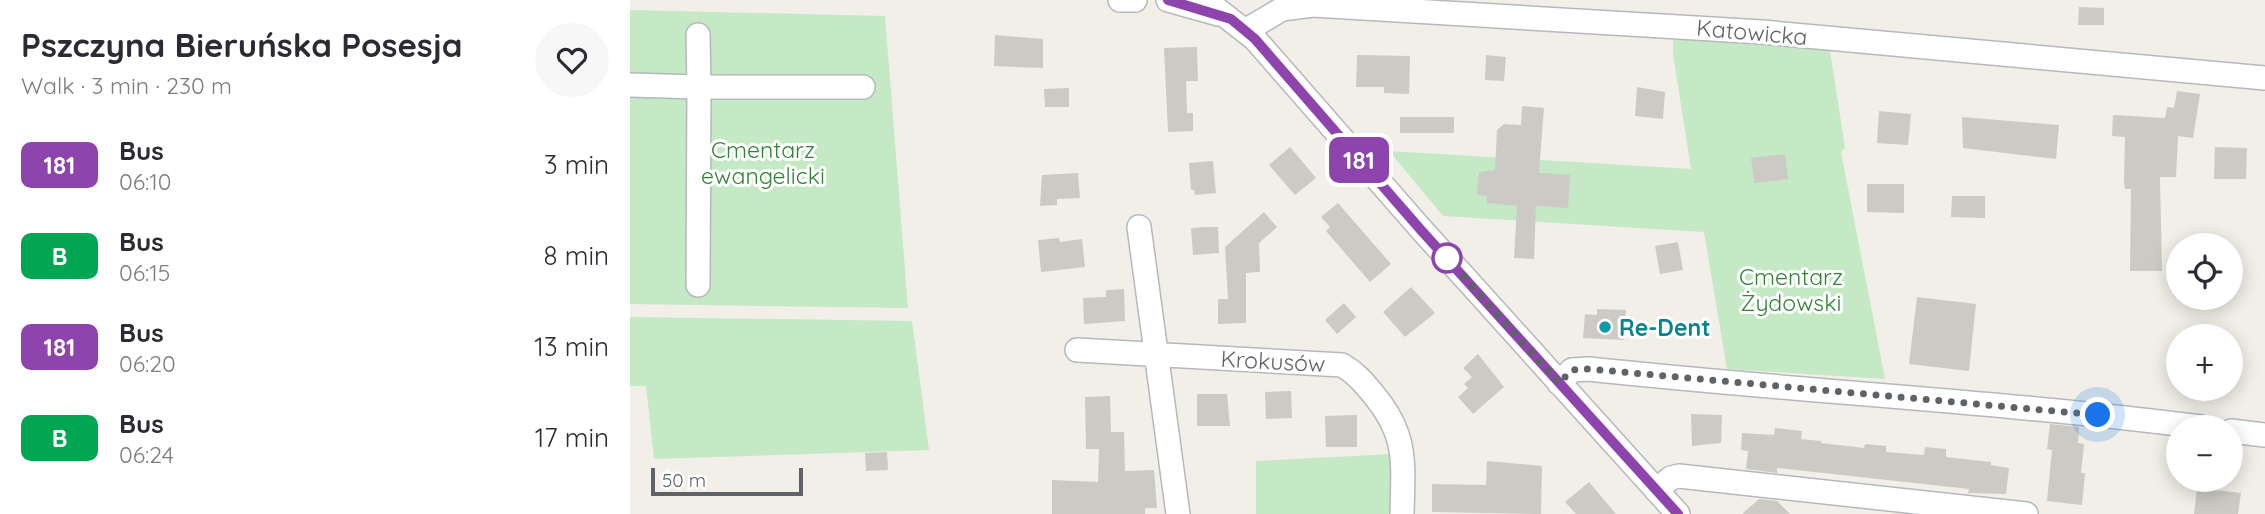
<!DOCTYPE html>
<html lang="en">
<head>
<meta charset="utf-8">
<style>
  :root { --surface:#fff; --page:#f7f7f7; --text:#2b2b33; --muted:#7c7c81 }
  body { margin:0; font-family:Quicksand,sans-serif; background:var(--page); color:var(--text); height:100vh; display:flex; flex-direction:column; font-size:26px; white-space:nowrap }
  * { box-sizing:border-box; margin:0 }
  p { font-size:23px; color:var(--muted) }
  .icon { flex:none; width:38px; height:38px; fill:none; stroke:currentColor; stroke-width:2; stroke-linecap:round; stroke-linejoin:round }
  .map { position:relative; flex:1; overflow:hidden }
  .side { display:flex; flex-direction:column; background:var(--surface); width:630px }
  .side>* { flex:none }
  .badge { padding:0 14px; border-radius:10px; font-size:24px; line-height:46px }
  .controls { position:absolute; left:1536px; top:233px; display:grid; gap:14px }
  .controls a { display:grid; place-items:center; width:77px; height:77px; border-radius:50%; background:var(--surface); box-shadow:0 4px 18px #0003; font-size:35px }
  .scale { position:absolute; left:21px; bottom:18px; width:152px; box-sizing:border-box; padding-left:7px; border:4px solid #5f6368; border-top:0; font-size:19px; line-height:24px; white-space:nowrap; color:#5f6368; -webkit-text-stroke:5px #fff; paint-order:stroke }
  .you { position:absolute; width:35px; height:35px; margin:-18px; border:5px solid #fff; border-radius:50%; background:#1a73e8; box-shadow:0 0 0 10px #1a73e833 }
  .map>.badge { position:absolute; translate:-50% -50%; box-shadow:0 0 0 4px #fff }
  .round { display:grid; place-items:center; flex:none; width:74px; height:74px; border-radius:37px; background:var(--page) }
  .headline { display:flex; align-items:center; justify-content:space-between; height:119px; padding:0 21px }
  h1 { font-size:33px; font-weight:700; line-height:52px }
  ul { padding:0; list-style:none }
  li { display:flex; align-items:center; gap:21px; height:91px; padding:0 21px }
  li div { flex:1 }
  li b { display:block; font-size:26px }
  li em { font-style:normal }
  li .badge { min-width:77px; font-weight:700; text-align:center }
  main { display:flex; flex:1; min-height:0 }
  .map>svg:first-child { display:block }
  .green { fill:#c5e8c5 }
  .building { fill:#cccac5 }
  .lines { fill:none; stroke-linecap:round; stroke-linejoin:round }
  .minor-casing { stroke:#b5b8bc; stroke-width:26 }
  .minor { stroke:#fff; stroke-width:23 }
  .line-casing { stroke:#fff; stroke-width:16 }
  .line { stroke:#8e44ad; stroke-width:10 }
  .walk { stroke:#5f6368; stroke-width:7; stroke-dasharray:0 12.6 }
  .stop-dot { fill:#fff; stroke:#8e44ad; stroke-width:3.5 }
  .culture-dot { fill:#0f9aa8; stroke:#fff; stroke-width:2.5 }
  .labels { text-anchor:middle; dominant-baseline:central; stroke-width:6; stroke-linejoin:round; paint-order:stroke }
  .street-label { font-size:23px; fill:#5f6368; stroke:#fff }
  .park-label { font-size:23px; fill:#348238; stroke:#fff }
  .culture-label { font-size:23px; font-weight:bold; fill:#0d838f; stroke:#fff; text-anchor:start }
</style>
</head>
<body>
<main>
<section class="side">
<div class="headline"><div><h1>Pszczyna Bieruńska Posesja</h1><p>Walk · 3 min · 230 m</p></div><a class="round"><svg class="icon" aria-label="heart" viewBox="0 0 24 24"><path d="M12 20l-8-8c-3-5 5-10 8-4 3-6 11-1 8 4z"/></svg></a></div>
<ul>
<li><span class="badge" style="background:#8e44ad;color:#fff">181</span><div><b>Bus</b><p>06:10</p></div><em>3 min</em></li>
<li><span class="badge" style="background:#00a651;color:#fff">B</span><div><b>Bus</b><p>06:15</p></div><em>8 min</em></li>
<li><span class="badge" style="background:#8e44ad;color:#fff">181</span><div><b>Bus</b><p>06:20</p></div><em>13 min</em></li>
<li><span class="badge" style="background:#00a651;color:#fff">B</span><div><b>Bus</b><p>06:24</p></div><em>17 min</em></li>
</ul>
</section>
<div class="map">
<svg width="1635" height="514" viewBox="0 0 1635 514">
  <rect width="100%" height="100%" fill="#f1efe8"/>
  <path class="green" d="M 0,10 L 255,16 L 278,308 L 0,304 Z
    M 1043,33 L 1199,44 L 1215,148 L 1211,152 L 1255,379 L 1097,369 L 1074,232 L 813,216 L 759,151 L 1061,169 L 1043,54 Z
    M 0,317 L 282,321 L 299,450 L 24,459 L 16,386 L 0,386 Z
    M 763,454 L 762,514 L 626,514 L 626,461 Z"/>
  <path class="building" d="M 1449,7 L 1474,8 L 1474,25 L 1448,25 Z
    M 365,35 L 413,39 L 413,68 L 364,66 Z
    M 567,47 L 568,81 L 556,81 L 557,113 L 563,113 L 563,131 L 538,132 L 534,48 Z
    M 727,55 L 780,56 L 779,94 L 754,93 L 754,87 L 726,87 Z
    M 856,55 L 876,57 L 874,81 L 855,80 Z
    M 1007,87 L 1035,92 L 1033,119 L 1005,116 Z
    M 439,88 L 439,107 L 415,107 L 414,89 Z
    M 1547,91 L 1570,94 L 1563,138 L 1548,136 L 1546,177 L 1530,177 L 1532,271 L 1500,271 L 1501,189 L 1495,189 L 1494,182 L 1495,137 L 1482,136 L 1483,115 L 1535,118 L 1537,107 L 1544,108 Z
    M 892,106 L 914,108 L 909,173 L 940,175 L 938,208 L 906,206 L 904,259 L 884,258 L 887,206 L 857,203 L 857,196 L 847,195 L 849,172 L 865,170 L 867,130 L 874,124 L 891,125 Z
    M 1249,111 L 1281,114 L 1278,145 L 1247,143 Z
    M 770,117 L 824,117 L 824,133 L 770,133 Z
    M 1332,117 L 1429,125 L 1426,159 L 1333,148 Z
    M 660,147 L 686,178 L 665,195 L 639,165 Z
    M 1585,147 L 1617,148 L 1616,179 L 1584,179 Z
    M 1155,154 L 1158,179 L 1124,183 L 1121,158 Z
    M 583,161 L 586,193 L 565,195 L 564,190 L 561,190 L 559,163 Z
    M 448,173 L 450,198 L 427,199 L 427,205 L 410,206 L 412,175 Z
    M 1237,184 L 1274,184 L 1274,213 L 1237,212 Z
    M 1322,196 L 1355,196 L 1355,218 L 1321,217 Z
    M 708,203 L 761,264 L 740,282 L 696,231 L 700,227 L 691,217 Z
    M 634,212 L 647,227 L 629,243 L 630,272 L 616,273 L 616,323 L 588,324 L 588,299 L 598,299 L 595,247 Z
    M 575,227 L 588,227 L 589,253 L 563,255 L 561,228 Z
    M 429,238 L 430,242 L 452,239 L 455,267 L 411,272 L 408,240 Z
    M 1048,242 L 1053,270 L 1030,274 L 1025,246 Z
    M 781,287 L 805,313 L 775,337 L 753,312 Z
    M 494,289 L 495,321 L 454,324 L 453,298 L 476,297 L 476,290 Z
    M 1287,297 L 1346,304 L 1339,371 L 1279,364 Z
    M 714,303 L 726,317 L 707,334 L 695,320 Z
    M 967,309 L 996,310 L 994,340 L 953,338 L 955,314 L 967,315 Z
    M 848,354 L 874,387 L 843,414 L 828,397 L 838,388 L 834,384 L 842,377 L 833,368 Z
    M 661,391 L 662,418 L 636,419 L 635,392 Z
    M 567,394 L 597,394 L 600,426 L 567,426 Z
    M 480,396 L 481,432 L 494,432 L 495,471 L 524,470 L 527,508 L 515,508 L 515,514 L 422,514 L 422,480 L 468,482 L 469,449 L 456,449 L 455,397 Z
    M 1061,414 L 1092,415 L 1091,443 L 1062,446 Z
    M 727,415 L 727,447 L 696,447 L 695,416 Z
    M 1420,424 L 1449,427 L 1448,443 L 1454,444 L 1451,473 L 1455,473 L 1452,505 L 1417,501 L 1422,450 L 1417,449 Z
    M 1145,428 L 1172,431 L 1171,439 L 1191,441 L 1191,443 L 1234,448 L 1235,444 L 1256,446 L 1256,452 L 1294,455 L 1295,447 L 1316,449 L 1316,457 L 1361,462 L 1361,465 L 1379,468 L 1376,494 L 1338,493 L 1339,489 L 1147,468 L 1147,473 L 1116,469 L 1118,451 L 1111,450 L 1112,433 L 1144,435 Z
    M 257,452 L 258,470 L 236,471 L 235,453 Z
    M 857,461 L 912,466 L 911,514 L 802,512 L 802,484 L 856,485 Z
    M 959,482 L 986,514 L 946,514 L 935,502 Z
    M 1567,488 L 1611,493 L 1608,514 L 1564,514 Z
    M 1129,499 L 1147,501 L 1160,514 L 1112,514 Z"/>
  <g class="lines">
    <defs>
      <path id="minor" d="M 490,0 L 505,0
        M 538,0 L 588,14
        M 575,0 L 625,39 L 791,229 L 1048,514
        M 615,31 L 652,9 L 683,5 L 1132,32 L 1635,78
        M 0,85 L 69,87 L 68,35
        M 509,227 L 548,514
        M 68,285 L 69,87 L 233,87
        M 447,350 L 712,365 C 726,373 734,383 744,395 C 778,436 773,463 772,514
        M 929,383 L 942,370 L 959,369 C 1163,391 1367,401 1571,427
        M 1601,431 L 1635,435
        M 1026,490 L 1041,478 L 1049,476 L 1396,514"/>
    </defs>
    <use href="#minor" class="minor-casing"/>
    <use href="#minor" class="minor"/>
  </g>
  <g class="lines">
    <defs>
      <path id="line" d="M 538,0 L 601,19 L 625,39 L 790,229 L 1048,514"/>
    </defs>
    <use href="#line" class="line-casing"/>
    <use href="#line" class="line"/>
    <path class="walk" d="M 817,258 L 929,383 L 942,370 L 959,369 L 1468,415"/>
  </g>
  <circle class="stop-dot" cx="817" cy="258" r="14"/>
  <circle class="culture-dot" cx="975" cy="327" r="7"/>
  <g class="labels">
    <g class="street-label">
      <text transform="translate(1122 32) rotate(5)">Katowicka</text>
      <text transform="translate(643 361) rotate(3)">Krokusów</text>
    </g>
    <g class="park-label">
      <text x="133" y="149">Cmentarz<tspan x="133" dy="26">ewangelicki</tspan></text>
      <text x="1161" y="276">Cmentarz<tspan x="1161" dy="26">Żydowski</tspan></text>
    </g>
    <g class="culture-label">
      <text x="989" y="327">Re-Dent</text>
    </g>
  </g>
</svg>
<div class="controls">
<a><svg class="icon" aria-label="locate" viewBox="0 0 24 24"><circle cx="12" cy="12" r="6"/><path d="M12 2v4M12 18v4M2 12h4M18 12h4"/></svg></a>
<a>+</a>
<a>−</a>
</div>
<div class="scale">50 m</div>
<div class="you" style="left:1468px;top:415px"></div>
<b class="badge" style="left:729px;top:160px;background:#8e44ad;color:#fff">181</b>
</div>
</main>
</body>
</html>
